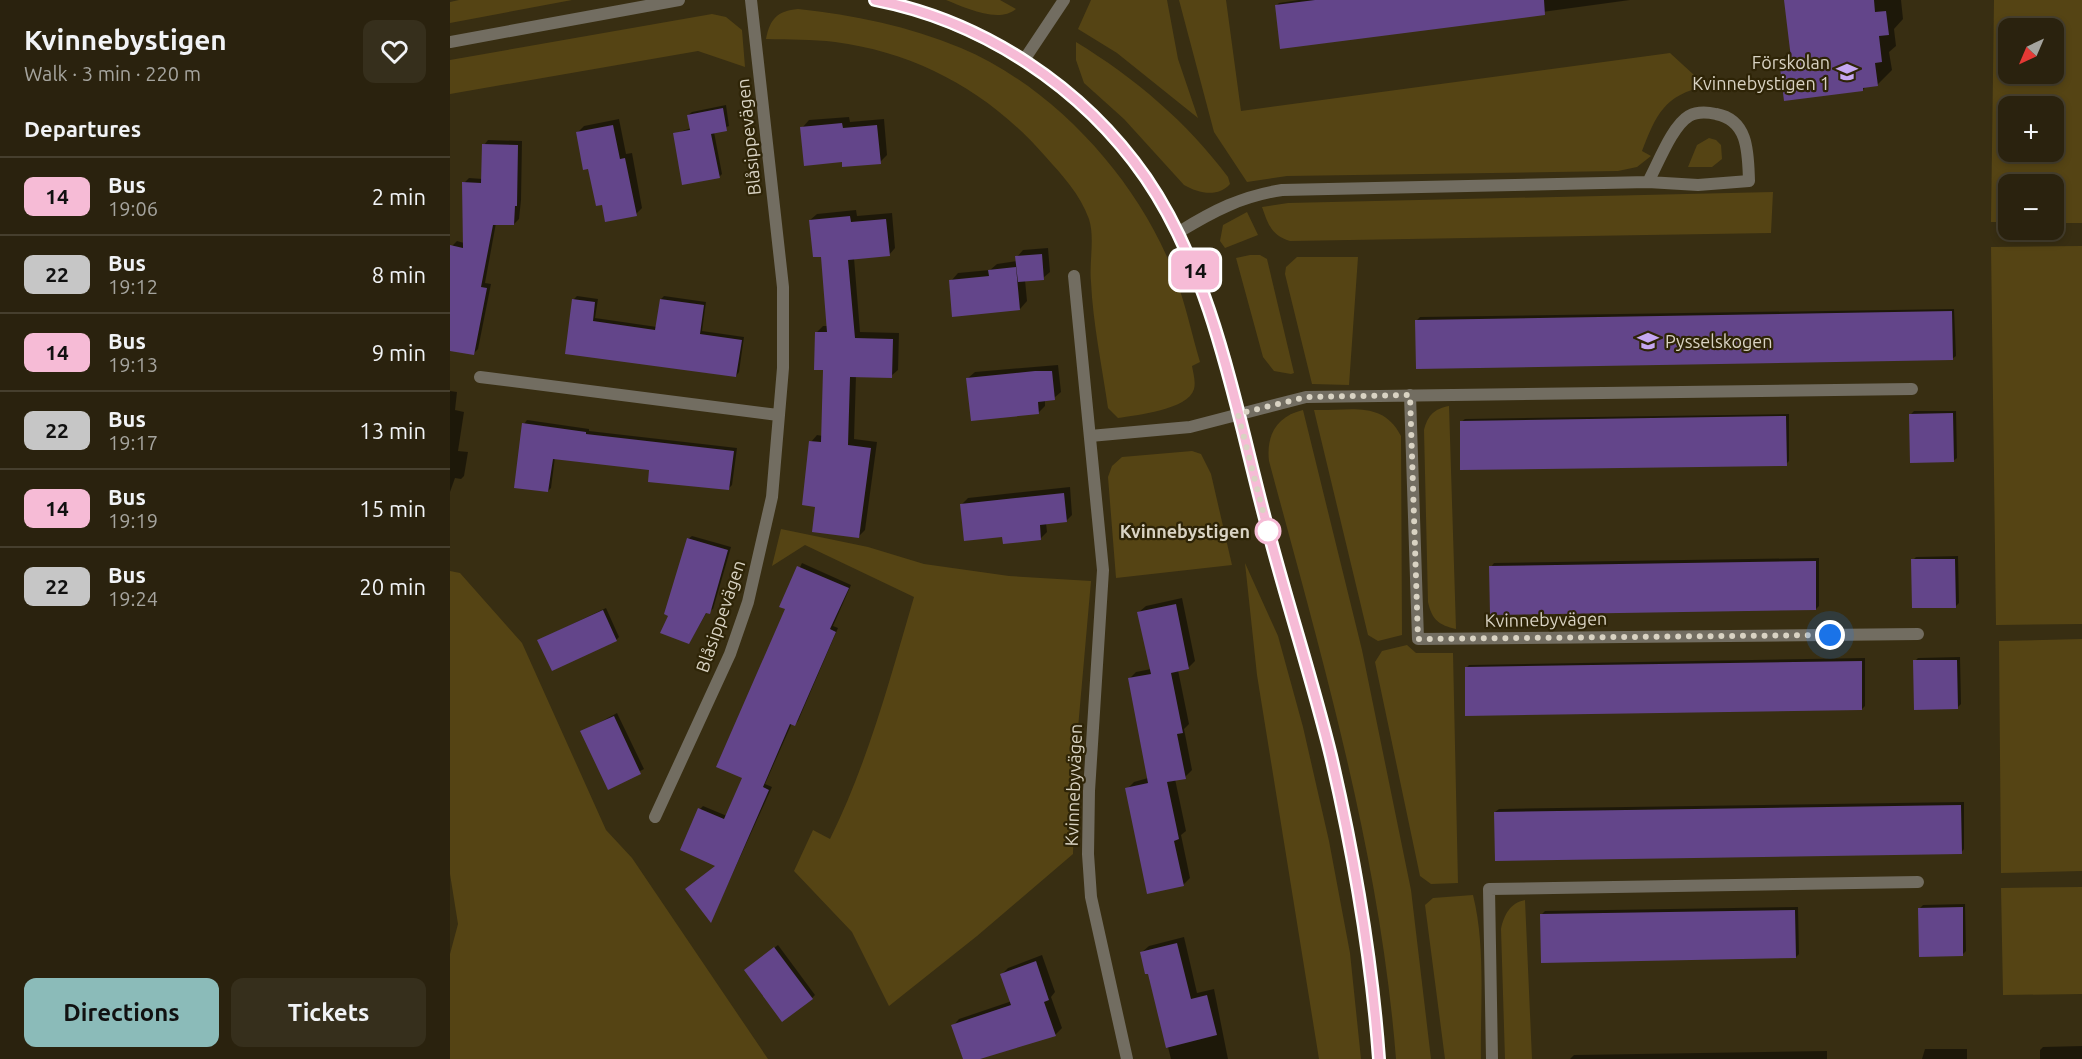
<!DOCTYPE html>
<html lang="en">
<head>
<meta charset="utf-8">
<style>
  :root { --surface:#2a220e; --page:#362f1c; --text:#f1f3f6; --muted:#a5a49e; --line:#463f2e; --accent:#8bbbb9 }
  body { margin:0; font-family:Ubuntu,sans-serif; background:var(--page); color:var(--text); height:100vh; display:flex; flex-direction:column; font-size:22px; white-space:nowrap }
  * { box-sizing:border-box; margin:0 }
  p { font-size:20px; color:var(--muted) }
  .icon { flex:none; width:33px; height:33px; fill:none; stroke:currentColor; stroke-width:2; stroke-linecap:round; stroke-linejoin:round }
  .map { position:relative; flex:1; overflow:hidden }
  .drawer { display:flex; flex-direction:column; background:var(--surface); width:450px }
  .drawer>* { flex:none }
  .badge { padding:0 12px; border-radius:9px; font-size:21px; line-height:39px }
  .needle { width:39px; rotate:224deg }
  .tools { position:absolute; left:1548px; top:18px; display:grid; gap:12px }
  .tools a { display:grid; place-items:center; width:66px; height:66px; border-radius:12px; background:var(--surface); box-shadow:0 3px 9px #0003,0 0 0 2px var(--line); font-size:30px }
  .you { position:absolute; width:30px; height:30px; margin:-15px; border:4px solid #fff; border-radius:50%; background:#1a73e8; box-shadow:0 0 0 9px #1a73e833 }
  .map>.badge { position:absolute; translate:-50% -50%; box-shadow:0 0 0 3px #fff }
  h2 { padding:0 24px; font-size:22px; line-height:54px }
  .round { display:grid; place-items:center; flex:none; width:63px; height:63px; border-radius:12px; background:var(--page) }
  .summary { display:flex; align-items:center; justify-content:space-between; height:102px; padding:0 24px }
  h1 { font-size:28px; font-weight:600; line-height:45px }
  .primary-button { display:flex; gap:12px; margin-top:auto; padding:12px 24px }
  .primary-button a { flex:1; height:69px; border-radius:12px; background:var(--accent); color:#111; font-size:24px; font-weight:600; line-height:69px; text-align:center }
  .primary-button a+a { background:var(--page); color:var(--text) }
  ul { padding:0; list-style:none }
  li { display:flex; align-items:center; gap:18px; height:78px; padding:0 24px; border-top:2px solid var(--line) }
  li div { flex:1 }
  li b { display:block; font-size:22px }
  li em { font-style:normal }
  li .badge { min-width:66px; font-weight:700; text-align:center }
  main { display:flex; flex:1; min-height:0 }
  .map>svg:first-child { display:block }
  .green { fill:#554414; fill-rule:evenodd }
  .shadow { fill:#0007 }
  .building { fill:#63458a }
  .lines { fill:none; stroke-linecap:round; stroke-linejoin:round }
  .minor { stroke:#726d61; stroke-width:12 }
  .tertiary { stroke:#726d61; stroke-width:12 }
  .line-casing { stroke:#fff; stroke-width:14 }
  .line { stroke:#f6bbd6; stroke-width:9 }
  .walk { stroke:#d9d3c3; stroke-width:6; stroke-dasharray:0 10.8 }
  .stop-dot { fill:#fff; stroke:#f6bbd6; stroke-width:3 }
  .labels { text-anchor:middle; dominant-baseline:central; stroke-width:4.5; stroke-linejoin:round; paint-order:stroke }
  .poi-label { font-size:18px; fill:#d9d3c3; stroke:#2e2407; text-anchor:end }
  .street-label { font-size:18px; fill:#d9d3c3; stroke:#2e2407 }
  .stop-label { font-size:18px; font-weight:bold; fill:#d9d3c3; stroke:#2e2407; text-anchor:end }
</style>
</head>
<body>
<main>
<section class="drawer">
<div class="summary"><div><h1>Kvinnebystigen</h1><p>Walk · 3 min · 220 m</p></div><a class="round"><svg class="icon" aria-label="heart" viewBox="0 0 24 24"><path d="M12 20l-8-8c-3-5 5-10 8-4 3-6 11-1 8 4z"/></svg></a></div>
<h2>Departures</h2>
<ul>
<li><span class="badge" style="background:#f6bbd6;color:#111">14</span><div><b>Bus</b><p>19:06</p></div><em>2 min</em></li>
<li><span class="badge" style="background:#c6c6c6;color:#111">22</span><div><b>Bus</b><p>19:12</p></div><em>8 min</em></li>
<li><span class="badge" style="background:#f6bbd6;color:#111">14</span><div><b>Bus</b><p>19:13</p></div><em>9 min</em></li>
<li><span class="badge" style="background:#c6c6c6;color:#111">22</span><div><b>Bus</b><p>19:17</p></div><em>13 min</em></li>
<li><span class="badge" style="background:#f6bbd6;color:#111">14</span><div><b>Bus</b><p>19:19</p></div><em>15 min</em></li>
<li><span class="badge" style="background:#c6c6c6;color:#111">22</span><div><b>Bus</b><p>19:24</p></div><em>20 min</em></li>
</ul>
<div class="primary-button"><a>Directions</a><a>Tickets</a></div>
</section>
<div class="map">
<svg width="1632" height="1059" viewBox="0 0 1632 1059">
  <rect width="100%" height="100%" fill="#382e12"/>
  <path class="green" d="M 9,0 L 122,0 L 0,23 L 0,2 Z
    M 496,0 L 550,0 L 566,9 C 548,24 514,7 496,0 Z
    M 641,0 L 717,0 L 728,59 L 748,118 L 667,53 L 628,29 Z
    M 729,0 L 776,0 L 791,111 L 1220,53 L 1256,86 C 1214,95 1206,115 1192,151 L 1201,156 L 1187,167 L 1168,171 L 837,176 L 797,182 L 764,132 Z
    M 1544,0 L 1632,0 L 1632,223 L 1604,223 L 1604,184 L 1558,184 L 1558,222 L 1541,222 ZM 1558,28 L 1604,28 L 1604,74 L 1558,74 ZM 1558,106 L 1604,106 L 1604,152 L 1558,152 Z
    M 348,9 C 404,15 458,26 511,48 C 606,88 691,183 726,279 C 736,306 742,335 750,362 L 742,366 C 743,372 746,382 744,389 C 738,410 686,415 668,418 L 658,408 C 652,366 643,324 641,282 C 639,262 645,238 639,219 C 630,194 612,175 595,156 C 539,92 468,53 385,42 C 362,39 339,40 316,39 C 320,19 327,11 348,9 Z
    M 262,14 L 276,17 L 292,30 L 295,67 L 248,51 L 0,94 L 0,60 Z
    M 626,42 C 685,78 737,122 778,177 L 780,184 C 768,198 748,193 734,185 L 674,119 L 634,83 L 626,60 Z
    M 1259,138 L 1266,140 L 1271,145 L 1272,159 L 1262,167 L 1238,167 L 1247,145 Z
    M 1323,192 L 1321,233 L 840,241 C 821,235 818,224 812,207 L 838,203 Z
    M 797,212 L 808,235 L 775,248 L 770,241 L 773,225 Z
    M 1632,246 L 1632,624 L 1546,625 L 1541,247 Z
    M 800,255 L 810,255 L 817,259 L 844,373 L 841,374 L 824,371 L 813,357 L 786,258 Z
    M 847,257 L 908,257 L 899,385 L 862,384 L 835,274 L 836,267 Z
    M 999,406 L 1006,629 C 989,625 982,620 978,602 L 974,430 C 978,415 984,409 999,406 Z
    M 853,410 L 912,650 L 961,890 L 981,1059 L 946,1059 C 930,855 872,658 819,461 C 816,435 827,416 853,410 Z
    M 864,410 C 900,411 933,400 951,436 L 952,635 L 928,641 L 918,635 Z
    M 742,451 L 751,454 L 761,474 L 782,565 L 666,578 L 658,477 L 662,466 L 672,457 Z
    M 331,529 L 418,547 L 474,564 L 559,576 L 641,581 L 625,762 L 623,854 L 527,936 L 439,1006 L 402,932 L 344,871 L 363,830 L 380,839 C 418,762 440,679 464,597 L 355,545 L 322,566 Z
    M 795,563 L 828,636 L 853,727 L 879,841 L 900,953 L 911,1059 L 869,1059 L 807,675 Z
    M 0,571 L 10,573 L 72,643 L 156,830 L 182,858 L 318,1059 L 0,1059 L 0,954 L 8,924 L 0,874 Z
    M 1632,639 L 1632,871 L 1551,873 L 1549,641 Z
    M 957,645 L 966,653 L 1003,653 L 1008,883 L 981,884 L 970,876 L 925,662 L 932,651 Z
    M 1632,887 L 1632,994 L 1553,995 L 1551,888 Z
    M 1023,895 C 1036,947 1030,1006 1031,1059 L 995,1059 L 975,905 L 983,898 Z
    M 1075,900 L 1082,1059 L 1055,1059 L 1051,929 C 1054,915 1060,903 1075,900 Z"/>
  <path class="shadow" d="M 849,0 L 1180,0 L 832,48 L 826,6 L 829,3 Z
    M 1335,0 L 1451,0 L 1453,19 L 1444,29 L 1446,46 L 1439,52 L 1442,70 L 1427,85 L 1416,86 L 1413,90 L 1331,60 L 1341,50 Z
    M 276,105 L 279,126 L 264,132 L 272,174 L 269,177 L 224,134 L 241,128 L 238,115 L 242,112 Z
    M 399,117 L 400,122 L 434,119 L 437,155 L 430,162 L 393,160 L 352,128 L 359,120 Z
    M 169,119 L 176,154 L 182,153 L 192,208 L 186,214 L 153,203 L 127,133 L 134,126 Z
    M 38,140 L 72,141 L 71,200 L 69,219 L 64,224 L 46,223 L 35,283 L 41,284 L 28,349 L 24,353 L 0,350 L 0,256 L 2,246 L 7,241 L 14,243 L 14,183 L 19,178 L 33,179 L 34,145 Z
    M 406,210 L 407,216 L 442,213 L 445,248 L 439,255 L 404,258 L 410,332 L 449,333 L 448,370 L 441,376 L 406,376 L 404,439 L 427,442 L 415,530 L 409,536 L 366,506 L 361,442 L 367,435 L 373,436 L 375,369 L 367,332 L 373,326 L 378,326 L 373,255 L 360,220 L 367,214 Z
    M 598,248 L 600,272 L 593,278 L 575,280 L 577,301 L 570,309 L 501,281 L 508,273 L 540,270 L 547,264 L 567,261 L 567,257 L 573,250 Z
    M 127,296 L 148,299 L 145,318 L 207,327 L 211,299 L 214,296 L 256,302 L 252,331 L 294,337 L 289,372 L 286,376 L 116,352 L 124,299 Z
    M 1504,309 L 1506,356 L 1502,359 L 967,320 L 970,317 Z
    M 608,365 L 611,392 L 604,398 L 595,399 L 595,406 L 588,413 L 518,378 L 525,372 Z
    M 0,391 L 7,392 L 5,410 L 14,412 L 8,451 L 18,452 L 14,476 L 11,479 L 5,478 L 0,492 Z
    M 1464,411 L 1506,411 L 1507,458 L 1503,461 L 1461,414 Z
    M 1339,414 L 1339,461 L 1336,464 L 1011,422 L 1015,419 Z
    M 77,420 L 139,429 L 139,431 L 287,448 L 282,485 L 279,488 L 201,469 L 105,457 L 101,488 L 98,491 L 74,424 Z
    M 620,487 L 622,515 L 616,521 L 596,523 L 597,532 L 591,538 L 554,536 L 512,504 L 518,498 Z
    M 242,536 L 281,547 L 263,609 L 257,612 L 239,643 L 220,615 L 238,539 Z
    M 1508,556 L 1509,603 L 1505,607 L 1463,560 L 1466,557 Z
    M 1369,558 L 1369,606 L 1366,609 L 1041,567 L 1044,563 Z
    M 352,563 L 401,585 L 383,626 L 388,628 L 348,721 L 345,724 L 342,723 L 315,784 L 322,787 L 261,921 L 268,865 L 250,809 L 253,806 L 277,816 L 294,777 L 337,608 L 331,606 Z
    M 732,598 L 745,661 L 739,667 L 728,670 L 739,724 L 734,729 L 742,770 L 735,777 L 725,779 L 736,831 L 731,835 L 740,878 L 733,885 L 677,789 L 684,782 L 698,778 L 679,679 L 686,672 L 701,669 L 689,612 L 696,606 Z
    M 156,608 L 169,637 L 166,640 L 89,640 Z
    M 1510,657 L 1511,704 L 1507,708 L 1465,661 L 1468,658 Z
    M 1415,658 L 1415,706 L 1412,709 L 1016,668 L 1019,665 Z
    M 167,713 L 194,769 L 158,788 L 132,732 Z
    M 1514,802 L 1514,849 L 1511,853 L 1045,812 L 1049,809 Z
    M 1515,904 L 1516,951 L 1513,954 L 1470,908 L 1473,905 Z
    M 1348,907 L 1349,954 L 1346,957 L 1092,914 L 1095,911 Z
    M 734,937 L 747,993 L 764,989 L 778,1059 L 721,1059 L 699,972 L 692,952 L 699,946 Z
    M 328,945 L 365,995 L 362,998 L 299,967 Z
    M 592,955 L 605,992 L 601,997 L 612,1028 L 605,1035 L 526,1059 L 514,1059 L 503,1026 L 509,1019 L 562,1001 L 552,974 L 558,968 Z
    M 1632,1046 L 1632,1059 L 1590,1059 L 1590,1050 L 1593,1047 Z
    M 1475,1049 L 1517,1049 L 1517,1059 L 1472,1059 Z
    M 1377,1051 L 1377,1059 L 1120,1059 L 1124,1055 Z"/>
  <path class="building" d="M 865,0 L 1094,0 L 1095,15 L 830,49 L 825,5 Z
    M 1334,0 L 1424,0 L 1425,12 L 1436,11 L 1439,35 L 1429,36 L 1432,62 L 1425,63 L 1428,86 L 1413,88 L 1413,91 L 1334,101 L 1329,59 L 1341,58 Z
    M 273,108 L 277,131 L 261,134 L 270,178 L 232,185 L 223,133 L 240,130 L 237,115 Z
    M 392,123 L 393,128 L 427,125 L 431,164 L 392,167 L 392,162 L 354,166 L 350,127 Z
    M 163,125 L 170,159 L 175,158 L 187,216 L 155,222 L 152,205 L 146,206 L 138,169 L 133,170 L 126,132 Z
    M 32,144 L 68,145 L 67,206 L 65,206 L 64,225 L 43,225 L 31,287 L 37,288 L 24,355 L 0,351 L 0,245 L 13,248 L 12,182 L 31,183 Z
    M 400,216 L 401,222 L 436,219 L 440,256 L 398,260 L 405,338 L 443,339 L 442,378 L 400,377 L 398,445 L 421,448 L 409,538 L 362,532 L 365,507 L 352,505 L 359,441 L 371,442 L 373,370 L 364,370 L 365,332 L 377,332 L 371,257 L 363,257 L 359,220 Z
    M 592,254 L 594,280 L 568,282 L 565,256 Z
    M 566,267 L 570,310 L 502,317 L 499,280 L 539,276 L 538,270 Z
    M 122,299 L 145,302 L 143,321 L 205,330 L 210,299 L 254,305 L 250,334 L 292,340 L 286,377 L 115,354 Z
    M 1502,311 L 1503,360 L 966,369 L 965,320 Z
    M 585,371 L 602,371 L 605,400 L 588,402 L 589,414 L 521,421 L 516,378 Z
    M 1503,413 L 1504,462 L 1460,463 L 1459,414 Z
    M 1336,416 L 1337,466 L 1010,470 L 1010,421 Z
    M 72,423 L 136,432 L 136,434 L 284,451 L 279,490 L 198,482 L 199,470 L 103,459 L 98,492 L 64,488 Z
    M 614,493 L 617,522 L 590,525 L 591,540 L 553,544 L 552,537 L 514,541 L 510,504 Z
    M 237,538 L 278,550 L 260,614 L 256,613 L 239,644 L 210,633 L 218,616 L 214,614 Z
    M 1461,559 L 1505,559 L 1506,608 L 1462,608 Z
    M 1366,561 L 1366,610 L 1040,615 L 1039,566 Z
    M 347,566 L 399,588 L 380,629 L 386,632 L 345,726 L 340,724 L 313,787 L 319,790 L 261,923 L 235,889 L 265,866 L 230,850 L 248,808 L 274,819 L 292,778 L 266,767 L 335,609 L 329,607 Z
    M 726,604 L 739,669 L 721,673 L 733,733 L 727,734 L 736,779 L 717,782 L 729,839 L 724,841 L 734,886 L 697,894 L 675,788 L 698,783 L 678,678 L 701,674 L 687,612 Z
    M 153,610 L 167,641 L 102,671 L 87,640 Z
    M 1463,660 L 1507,660 L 1508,709 L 1464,710 Z
    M 1412,661 L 1412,710 L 1015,716 L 1015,667 Z
    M 164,716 L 191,774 L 158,790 L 130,731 Z
    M 1511,805 L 1512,854 L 1045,861 L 1044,812 Z
    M 1513,907 L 1513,956 L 1469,957 L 1468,908 Z
    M 1345,910 L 1346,958 L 1091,963 L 1090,914 Z
    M 727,943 L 741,999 L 757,995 L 767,1035 L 716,1048 L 698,974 L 695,974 L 690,952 Z
    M 324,947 L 363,999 L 332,1022 L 294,970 Z
    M 586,961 L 599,1000 L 594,1002 L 606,1036 L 530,1059 L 513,1059 L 501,1025 L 561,1005 L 550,974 Z"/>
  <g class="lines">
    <path class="minor" d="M 574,60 L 614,0
      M 729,232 C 763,211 792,196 832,190 L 1198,182 L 1248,185 L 1299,181 C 1298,154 1299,120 1266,114 C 1257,112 1248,111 1239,116 C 1222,126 1208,164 1198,182
      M 624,276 L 653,570 L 639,791 L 638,854 L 641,897 L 677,1059
      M 30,377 L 328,415
      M 960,395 L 968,639 L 1468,634
      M 640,436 L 740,427 L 856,397 L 1462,389
      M 205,817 L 280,654 L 298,602 L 322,497 L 333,368 L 333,287 L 301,0
      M 1042,1059 L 1039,889 L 1468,882"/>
    <path class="tertiary" d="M 425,0 C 533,22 633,87 696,179 C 764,277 787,411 817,526 C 837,603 862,678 881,756 C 904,854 922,958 929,1059
      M 0,42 L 229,0"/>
  </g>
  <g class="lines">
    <defs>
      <path id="line" d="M 425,0 C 533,21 633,87 696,178 C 764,277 786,411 817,526 C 837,603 862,678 881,756 C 903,851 922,962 929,1059"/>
    </defs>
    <use href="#line" class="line-casing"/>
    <use href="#line" class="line"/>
    <path class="walk" d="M 818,531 L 788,414 L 856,397 L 960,395 L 968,639 L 1380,635"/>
  </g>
  <defs>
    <symbol id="school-bare" viewBox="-9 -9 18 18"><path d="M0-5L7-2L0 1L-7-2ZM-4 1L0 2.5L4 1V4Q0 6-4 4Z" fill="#c5a7f1" stroke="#2e2407" stroke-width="2.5" paint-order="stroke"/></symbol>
  </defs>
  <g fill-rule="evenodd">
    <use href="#school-bare" x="1382" y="57" width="30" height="30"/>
    <use href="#school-bare" x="1183" y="326" width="30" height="30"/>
  </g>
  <circle class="stop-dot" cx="818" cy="531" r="12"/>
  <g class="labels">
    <g class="poi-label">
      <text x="1380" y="62">Förskolan<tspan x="1380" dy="21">Kvinnebystigen 1</tspan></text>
      <text x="1215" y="341" text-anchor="start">Pysselskogen</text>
    </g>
    <g class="street-label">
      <text transform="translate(298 137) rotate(-96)">Blåsippevägen</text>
      <text transform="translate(270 616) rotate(-71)">Blåsippevägen</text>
      <text transform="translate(1096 619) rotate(-1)">Kvinnebyvägen</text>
      <text transform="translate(623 785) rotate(-88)">Kvinnebyvägen</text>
    </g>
    <g class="stop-label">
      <text x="800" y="531">Kvinnebystigen</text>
    </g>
  </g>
</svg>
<div class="tools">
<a><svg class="needle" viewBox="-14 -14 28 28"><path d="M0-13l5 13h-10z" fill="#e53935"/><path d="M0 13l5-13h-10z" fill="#a5a49e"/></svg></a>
<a>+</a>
<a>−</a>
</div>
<div class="you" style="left:1380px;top:635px"></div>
<b class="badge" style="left:745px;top:270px;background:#f6bbd6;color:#111">14</b>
</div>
</main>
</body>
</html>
